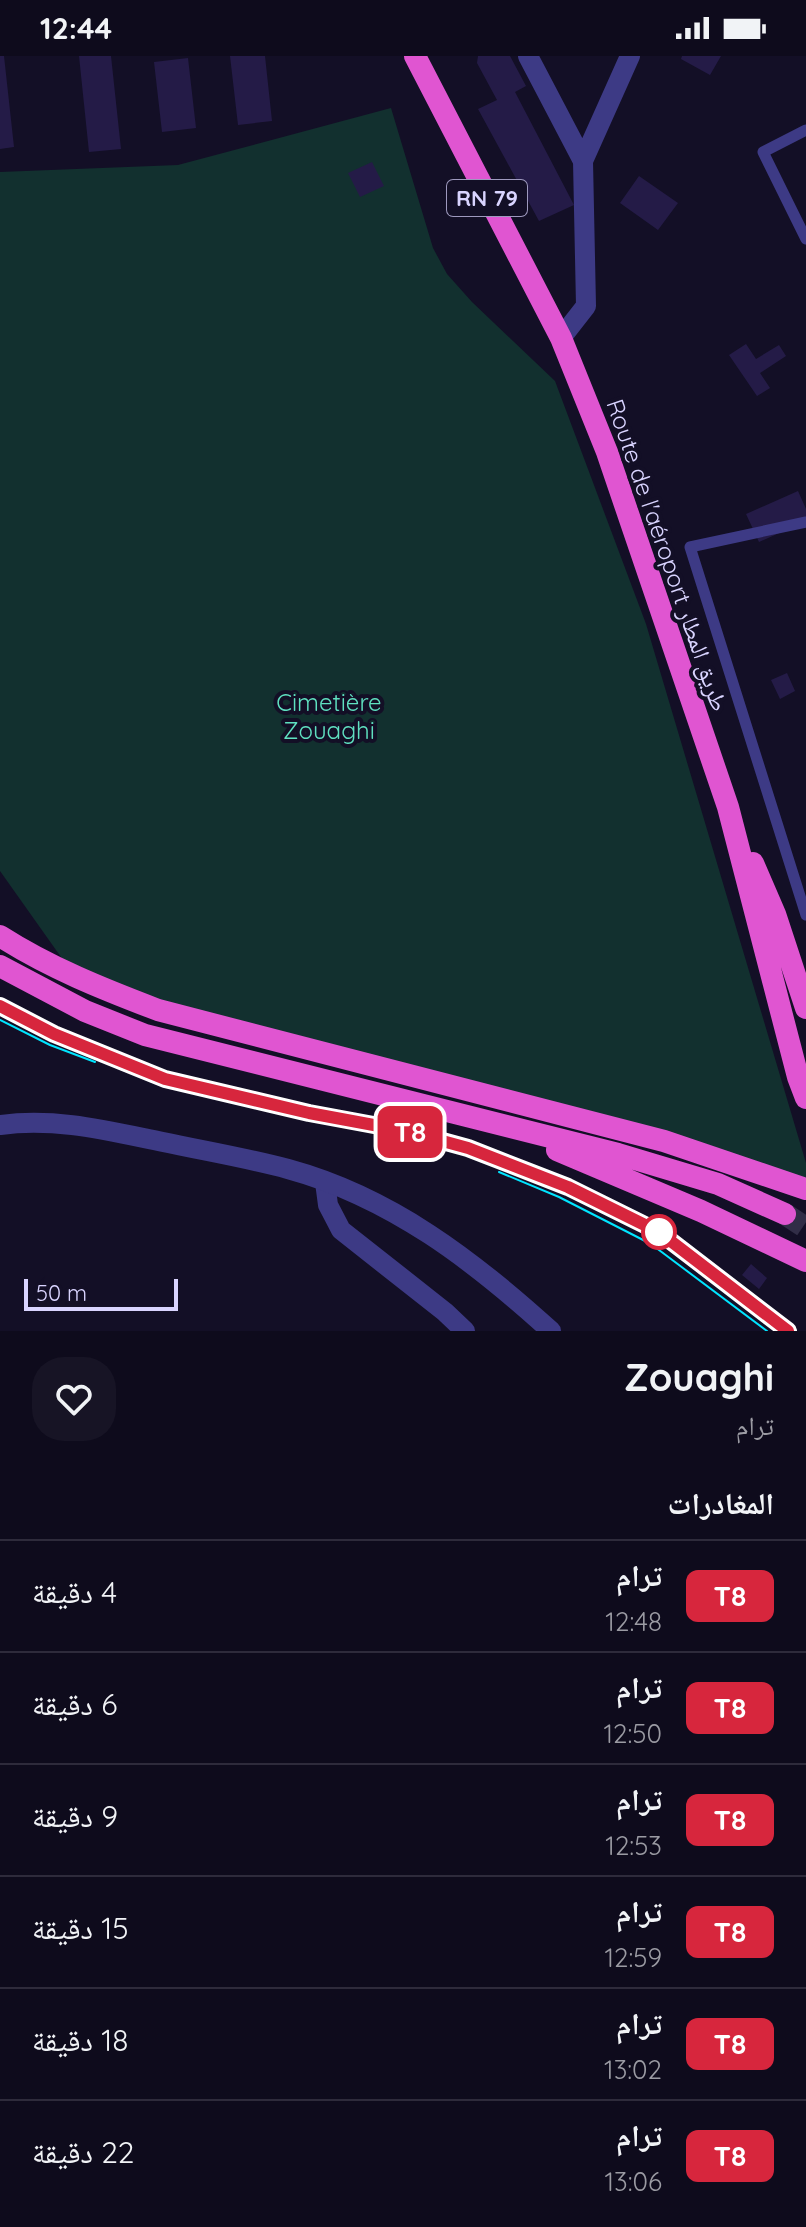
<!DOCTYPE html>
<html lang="ar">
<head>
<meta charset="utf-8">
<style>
  :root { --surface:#0e0b1c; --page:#171425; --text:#f1f3f6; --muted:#9b9ba3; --line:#2e2b3b }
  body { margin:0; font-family:Quicksand,"Noto Naskh Arabic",sans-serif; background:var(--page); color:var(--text); direction:rtl; height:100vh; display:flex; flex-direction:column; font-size:30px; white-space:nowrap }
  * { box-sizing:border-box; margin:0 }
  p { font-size:26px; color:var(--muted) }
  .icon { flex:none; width:44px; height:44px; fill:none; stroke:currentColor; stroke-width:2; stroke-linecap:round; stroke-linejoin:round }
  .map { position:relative; height:1275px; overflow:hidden; direction:ltr }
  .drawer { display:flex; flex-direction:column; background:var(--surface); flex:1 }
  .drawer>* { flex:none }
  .badge { padding:0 16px; border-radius:12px; font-size:28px; line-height:52px }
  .scale { position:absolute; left:24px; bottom:20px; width:154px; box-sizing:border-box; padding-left:8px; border:4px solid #d9d4ff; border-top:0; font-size:22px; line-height:28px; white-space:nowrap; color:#d9d4ff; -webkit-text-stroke:6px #130f26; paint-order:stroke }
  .map>.badge { position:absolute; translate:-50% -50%; box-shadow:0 0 0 4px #fff }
  h2 { padding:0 32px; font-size:30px; line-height:72px }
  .round { display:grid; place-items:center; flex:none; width:84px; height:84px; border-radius:32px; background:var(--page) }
  .overview { display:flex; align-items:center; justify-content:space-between; height:136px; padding:0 32px }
  h1 { font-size:38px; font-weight:800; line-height:60px }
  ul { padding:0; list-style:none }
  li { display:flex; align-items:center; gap:24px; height:112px; padding:0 32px; border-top:2px solid var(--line) }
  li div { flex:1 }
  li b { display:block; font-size:30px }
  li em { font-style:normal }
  li .badge { min-width:88px; font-weight:700; text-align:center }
  .status { display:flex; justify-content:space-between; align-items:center; height:56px; padding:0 40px; background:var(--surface); direction:ltr }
  .status svg { height:22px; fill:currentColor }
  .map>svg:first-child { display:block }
  .green { fill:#12302f }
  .building { fill:#241b47 }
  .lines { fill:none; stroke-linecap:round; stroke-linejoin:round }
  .trunk-tunnel { stroke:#312d47; stroke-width:22; stroke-dasharray:22 11; stroke-linecap:butt }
  .service { stroke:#3d3a85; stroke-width:11 }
  .minor { stroke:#3d3a85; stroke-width:20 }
  .tertiary { stroke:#3d3a85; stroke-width:20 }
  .trunk { stroke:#e055d1; stroke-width:22 }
  .tram { stroke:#00e5ff; stroke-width:2 }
  .line-casing { stroke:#fff; stroke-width:18 }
  .line { stroke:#d7263d; stroke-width:12 }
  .stop-dot { fill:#fff; stroke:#d7263d; stroke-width:4 }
  .labels { text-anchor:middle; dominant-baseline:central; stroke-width:8; stroke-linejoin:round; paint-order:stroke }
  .shield { fill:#130f26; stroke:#9e99be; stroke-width:2 }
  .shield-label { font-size:22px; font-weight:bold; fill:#d9d4ff }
  .street-label { font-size:24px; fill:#d9d4ff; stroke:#130f26 }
  .park-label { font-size:24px; fill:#5fe0c0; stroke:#130f26 }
</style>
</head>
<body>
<div class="status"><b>12:44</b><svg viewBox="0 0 49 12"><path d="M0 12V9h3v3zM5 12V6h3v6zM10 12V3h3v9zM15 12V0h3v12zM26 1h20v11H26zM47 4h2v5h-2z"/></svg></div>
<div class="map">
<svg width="806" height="1275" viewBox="0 0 806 1275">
  <rect width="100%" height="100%" fill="#130f26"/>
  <path class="green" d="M 391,52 L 433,192 L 447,218 L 472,246 L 555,325 L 646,568 L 806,1107 L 806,1123 L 219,974 L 73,918 L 0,815 L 0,116 L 178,109 Z"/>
  <path class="building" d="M 0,0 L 4,0 L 14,91 L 0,93 Z
    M 79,0 L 111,0 L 121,93 L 89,96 Z
    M 230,0 L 265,0 L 272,65 L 238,69 Z
    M 478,0 L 510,0 L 526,30 L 515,36 L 574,149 L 539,165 L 478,53 L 497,44 L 477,7 Z
    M 682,0 L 721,0 L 710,19 L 681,3 Z
    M 188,2 L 196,72 L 162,76 L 154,6 Z
    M 372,106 L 384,130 L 360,141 L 348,117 Z
    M 639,120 L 678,147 L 658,174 L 620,147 Z
    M 746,288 L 756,303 L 779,289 L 786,300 L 760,317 L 770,332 L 757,340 L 729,299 Z
    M 798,435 L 806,453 L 806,465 L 759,486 L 746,458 Z
    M 787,617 L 795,635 L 780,643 L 771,624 Z
    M 751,1208 L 767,1222 L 759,1233 L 742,1219 Z"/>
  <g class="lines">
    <path class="trunk-tunnel" d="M 785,1158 L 806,1172"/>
    <path class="service" d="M 806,74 L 763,96 L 806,183
      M 806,466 L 690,491 L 806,859"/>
    <path class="minor" d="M 528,0 L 583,105
      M 561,282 L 586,250 L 583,105 L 630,0
      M 325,1126 L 328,1149 L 341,1174 L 445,1256 L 465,1275"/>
    <path class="tertiary" d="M 0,1069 C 55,1061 109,1075 163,1086 C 205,1095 247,1102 288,1113 C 391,1141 474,1205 551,1275"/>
    <path class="trunk" d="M 415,0 L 561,282 L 607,396 L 728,751 L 798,1021 L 806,1042
      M 753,807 L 775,858 L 806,952
      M 0,880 C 50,912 103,933 158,954 L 664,1085 L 806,1133
      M 0,910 L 85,955 L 145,979 L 618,1098 L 718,1128 L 785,1158
      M 557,1094 L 701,1155 L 806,1205"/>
    <path class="tram" d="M 0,950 L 54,978 L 165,1023 L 309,1057 L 406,1075 L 468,1092 L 568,1131 L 659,1176 L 788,1275
      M 0,964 L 50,989 L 95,1006
      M 376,1081 L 431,1094
      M 499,1116 L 559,1141 L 651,1188 L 767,1275"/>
  </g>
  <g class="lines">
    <defs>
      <path id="line" d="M 0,950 L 54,978 L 165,1023 L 309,1057 L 406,1075 L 468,1092 L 568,1131 L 659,1176 L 788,1275"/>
    </defs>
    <use href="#line" class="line-casing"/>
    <use href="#line" class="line"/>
  </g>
  <circle class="stop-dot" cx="659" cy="1176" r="16"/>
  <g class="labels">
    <rect class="shield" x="447" y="124" width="80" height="36" rx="6"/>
    <g class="shield-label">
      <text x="487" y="142">RN 79</text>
    </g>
    <g class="street-label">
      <text transform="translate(668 499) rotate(71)">Route de l'aéroport طريق المطار</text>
    </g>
    <g class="park-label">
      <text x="329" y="646">Cimetière<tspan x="329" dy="28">Zouaghi</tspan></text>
    </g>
  </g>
</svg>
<div class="scale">50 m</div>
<b class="badge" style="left:410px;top:1076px;background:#d7263d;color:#fff">T8</b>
</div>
<section class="drawer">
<div class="overview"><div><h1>Zouaghi</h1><p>ترام</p></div><a class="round"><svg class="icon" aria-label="heart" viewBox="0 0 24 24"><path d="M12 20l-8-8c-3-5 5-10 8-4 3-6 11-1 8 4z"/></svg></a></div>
<h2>المغادرات</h2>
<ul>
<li><span class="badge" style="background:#d7263d;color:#fff">T8</span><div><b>ترام</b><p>12:48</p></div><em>4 دقيقة</em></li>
<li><span class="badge" style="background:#d7263d;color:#fff">T8</span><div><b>ترام</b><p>12:50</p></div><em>6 دقيقة</em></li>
<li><span class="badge" style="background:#d7263d;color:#fff">T8</span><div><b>ترام</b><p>12:53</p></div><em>9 دقيقة</em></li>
<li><span class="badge" style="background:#d7263d;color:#fff">T8</span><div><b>ترام</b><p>12:59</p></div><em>15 دقيقة</em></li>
<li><span class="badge" style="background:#d7263d;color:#fff">T8</span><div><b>ترام</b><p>13:02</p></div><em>18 دقيقة</em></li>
<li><span class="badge" style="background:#d7263d;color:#fff">T8</span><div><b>ترام</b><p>13:06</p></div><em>22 دقيقة</em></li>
</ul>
</section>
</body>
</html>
